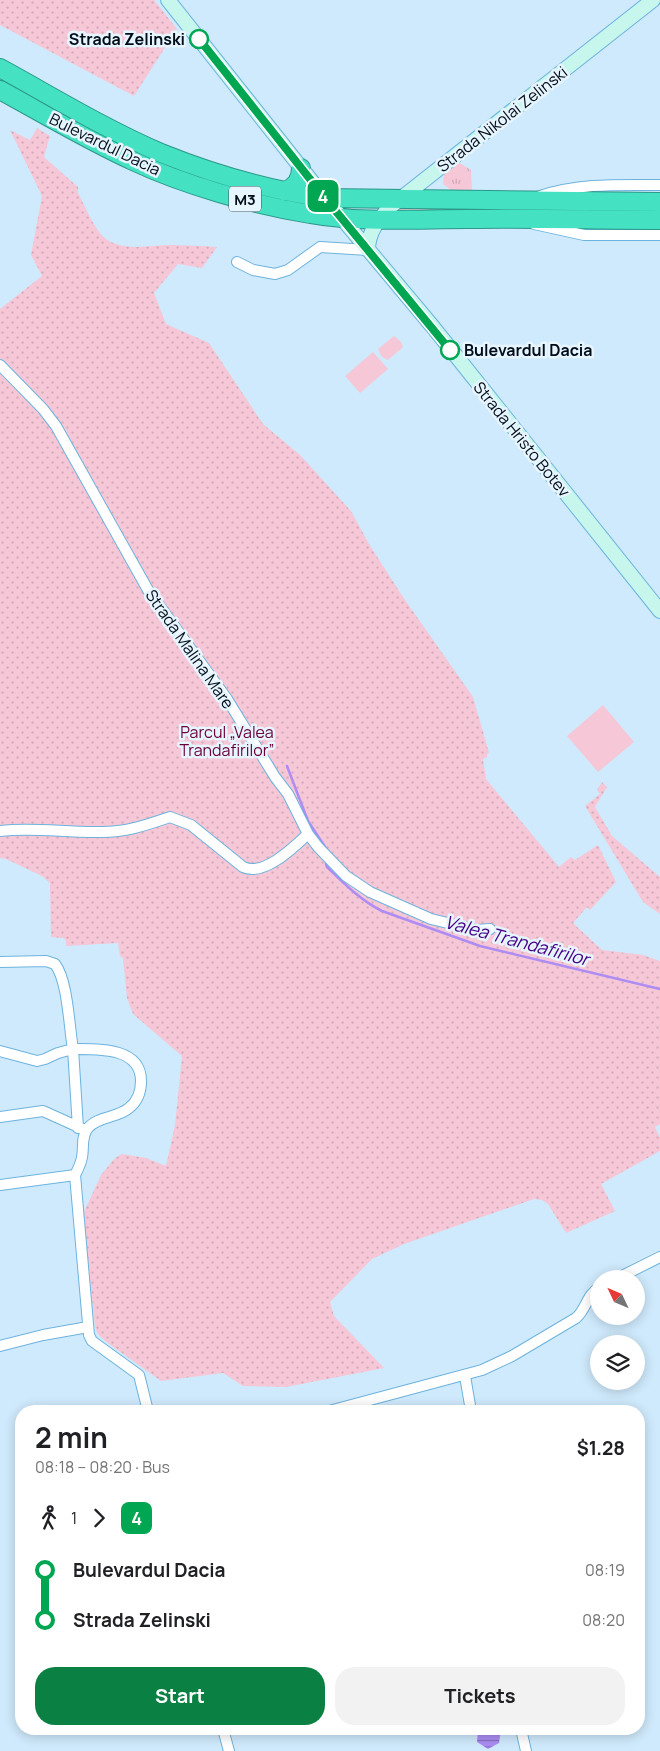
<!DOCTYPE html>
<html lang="en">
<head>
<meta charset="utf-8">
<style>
  :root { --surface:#fff; --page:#f2f2f2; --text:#202124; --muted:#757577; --accent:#0b8043 }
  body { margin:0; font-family:Manrope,sans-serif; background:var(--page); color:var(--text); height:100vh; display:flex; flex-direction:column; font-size:19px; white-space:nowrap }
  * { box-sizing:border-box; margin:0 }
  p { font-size:16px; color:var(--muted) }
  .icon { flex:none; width:28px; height:28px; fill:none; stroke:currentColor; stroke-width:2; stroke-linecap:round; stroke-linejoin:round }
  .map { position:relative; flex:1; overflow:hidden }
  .sheet { position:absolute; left:15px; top:1405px; width:630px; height:330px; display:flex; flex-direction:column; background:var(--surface); border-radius:20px; box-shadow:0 2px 12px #0003 }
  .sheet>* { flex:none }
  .badge { padding:0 10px; border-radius:8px; font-size:18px; line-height:32px }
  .needle { width:32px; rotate:314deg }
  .tools { position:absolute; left:590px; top:1270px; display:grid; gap:10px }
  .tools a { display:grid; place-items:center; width:55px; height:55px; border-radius:50%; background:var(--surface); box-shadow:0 2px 12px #0003; font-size:25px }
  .map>.badge { position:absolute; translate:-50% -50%; box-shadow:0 0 0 2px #fff }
  .legs { display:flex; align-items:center; gap:8px; height:55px; padding:0 20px; font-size:16px }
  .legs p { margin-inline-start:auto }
  .summary { display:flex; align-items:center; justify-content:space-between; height:85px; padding:0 20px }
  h1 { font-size:28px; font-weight:700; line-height:38px }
  .button { display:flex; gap:10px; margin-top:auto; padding:10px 20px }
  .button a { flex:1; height:58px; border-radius:20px; background:var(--accent); color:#fff; font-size:20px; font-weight:700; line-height:58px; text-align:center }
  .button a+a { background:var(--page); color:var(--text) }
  ul { padding:0 20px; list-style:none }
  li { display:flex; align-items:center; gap:18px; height:50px; font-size:19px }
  li i { display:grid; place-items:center; width:8px; height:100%; margin:0 6px; background:currentColor }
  li i::after { content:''; width:12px; height:12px; margin:-6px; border:4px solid; border-radius:50%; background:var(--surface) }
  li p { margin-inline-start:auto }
  li:first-child i { background:linear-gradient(#0000 50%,currentColor 0) }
  li:last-child i { background:linear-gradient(currentColor 50%,#0000 0) }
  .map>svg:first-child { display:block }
  .grass { fill:url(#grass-tufts) }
  .park { fill:url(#park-dots) }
  .pitch { fill:#f6c7d6 }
  .water { fill:url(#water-rules) }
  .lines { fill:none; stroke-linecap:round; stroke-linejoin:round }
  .stream { stroke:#ad8cf4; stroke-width:2.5 }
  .street-casing { stroke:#6cb3de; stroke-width:12 }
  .secondary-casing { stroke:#6cb3de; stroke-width:16 }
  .highway-casing { stroke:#2c9788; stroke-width:20 }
  .street { stroke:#fff; stroke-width:10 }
  .secondary { stroke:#c7f6ed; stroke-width:14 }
  .highway { stroke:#44e1c3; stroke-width:18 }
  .line-1-casing { stroke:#fff; stroke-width:11 }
  .line-1 { stroke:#00a651; stroke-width:8 }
  .stop-1-dot { fill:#fff; stroke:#00a651; stroke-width:2.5 }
  .labels { text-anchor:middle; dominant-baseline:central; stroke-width:5; stroke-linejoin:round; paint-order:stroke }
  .shield { fill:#e7f5fe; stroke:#45535e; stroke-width:1 }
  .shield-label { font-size:15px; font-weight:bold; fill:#000d19 }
  .stop-label { font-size:16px; font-weight:bold; fill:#000d19; stroke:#e7f5fe; text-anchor:end }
  .street-label { font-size:16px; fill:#000d19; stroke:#e7f5fe }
  .park-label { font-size:16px; fill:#6d003a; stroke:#e7f5fe }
  .water-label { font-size:18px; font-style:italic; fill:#450285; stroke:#e7f5fe }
</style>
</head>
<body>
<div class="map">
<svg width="660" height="1751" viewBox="0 0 660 1751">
  <defs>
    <pattern id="grass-tufts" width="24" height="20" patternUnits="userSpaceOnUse" patternTransform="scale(1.25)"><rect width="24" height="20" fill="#f6c7d6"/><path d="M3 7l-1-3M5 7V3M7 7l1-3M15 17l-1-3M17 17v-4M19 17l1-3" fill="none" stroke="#d1aab7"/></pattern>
    <pattern id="park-dots" width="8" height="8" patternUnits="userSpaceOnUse" patternTransform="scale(1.25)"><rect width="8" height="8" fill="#f6c7d6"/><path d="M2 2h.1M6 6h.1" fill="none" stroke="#d1aab7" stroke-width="1.8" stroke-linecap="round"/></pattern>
    <pattern id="water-rules" width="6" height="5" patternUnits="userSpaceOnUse" patternTransform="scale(1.25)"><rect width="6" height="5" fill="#ad8cf4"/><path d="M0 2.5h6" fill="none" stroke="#8a71c5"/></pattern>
  </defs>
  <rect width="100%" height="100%" fill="#cfeafc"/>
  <path class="grass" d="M 458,162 L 471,170 L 472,190 L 451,190 L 443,184 L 444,174 Z
    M 398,207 L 660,208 L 660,212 L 398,212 Z"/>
  <path class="park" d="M 0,0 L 154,0 L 177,29 L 134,96 L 0,25 Z
    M 37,128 L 50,136 L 44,157 L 78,187 L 78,193 C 85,206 95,231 106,239 C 124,252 151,245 170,245 C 186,245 201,246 217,247 L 202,268 L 178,264 L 154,293 L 166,324 L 209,343 L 263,424 L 300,455 L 351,511 L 369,544 L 403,597 L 473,697 L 489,753 L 487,754 L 487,757 L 483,759 L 486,779 L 559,867 L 571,857 L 575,860 L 598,845 L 616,882 L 590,910 L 587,907 L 573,923 L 602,950 L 643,955 L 660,961 L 660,1124 L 655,1127 L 660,1138 L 660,1151 L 601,1184 L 615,1211 L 566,1233 L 548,1204 L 542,1200 L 534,1199 L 404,1244 L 372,1259 L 330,1302 L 334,1316 L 384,1368 L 286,1387 L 243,1386 L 223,1373 L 161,1381 L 105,1341 L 97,1333 L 95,1325 L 83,1214 L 101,1175 L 115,1158 L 122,1154 L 146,1158 L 166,1166 L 175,1125 L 182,1056 L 133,1014 L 127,998 L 123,958 L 120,956 L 118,943 L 66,946 L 66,940 L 63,938 L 51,937 L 50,883 L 42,876 L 6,859 L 0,858 L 0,309 L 42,276 L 31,255 L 42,196 L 10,130 L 30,140 Z
    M 602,782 L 607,787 L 595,807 L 612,836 L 660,877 L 660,914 L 643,902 L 585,806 L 600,794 L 597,790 Z"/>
  <path class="pitch" d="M 394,336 L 401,342 L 403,347 L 388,360 L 382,357 L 378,349 Z
    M 373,352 L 388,369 L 360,393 L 345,376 Z
    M 603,705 L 634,742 L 598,772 L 567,736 Z"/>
  <path class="water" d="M 478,1729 L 499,1729 L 501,1730 L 499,1743 L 488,1749 L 477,1742 Z"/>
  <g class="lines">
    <path class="stream" d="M 287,766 L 308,821 L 329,853
      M 326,864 L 327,867 C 344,883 361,901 382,911 L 480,946 L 660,989"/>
    <defs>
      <path id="street" d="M 540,196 C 581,183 617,185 660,185
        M 534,224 L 584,235 L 660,235
        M 237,262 L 253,270 L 275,274 L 288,270 L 320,247 L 368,250
        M 0,365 L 43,409 L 56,426 L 148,590 L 227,699 L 275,777 L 288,794 L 308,834 L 318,847 L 346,876 L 370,892 L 431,919 L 477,930 L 490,929
        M 0,831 C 34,827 67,833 102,832 C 127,832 146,825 170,817 L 191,825 L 243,867 C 264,877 294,847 308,834
        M 0,962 L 46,961 L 55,964 C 68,981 69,1027 73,1049 C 98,1049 141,1047 141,1081 C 141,1091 138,1101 129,1108 C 118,1118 98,1116 88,1128 C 81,1136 84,1147 82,1157 C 81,1164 78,1169 75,1175 L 89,1335 L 92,1341 L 139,1375 L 148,1411
        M 0,1051 L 37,1061 L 45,1059 L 58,1053 L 73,1049 L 78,1128
        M 0,1117 L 43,1111 L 83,1129
        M 0,1185 L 75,1175
        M 616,1279 L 660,1257
        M 0,1346 L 43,1335 L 88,1327
        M 465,1376 L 471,1411
        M 329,1411 L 482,1370 L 512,1356 L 576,1318 C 586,1310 587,1294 599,1288
        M 223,1729 L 229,1751
        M 521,1729 L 526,1751"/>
      <path id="secondary" d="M 168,0 L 325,198 L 433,327 L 660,611
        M 368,250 C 368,232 378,220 390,207 L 653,0"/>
      <path id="highway" d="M 0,68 C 53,97 105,129 161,153 C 213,174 269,190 325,198 L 660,202
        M 0,90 C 44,114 87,140 133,161 C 184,185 254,205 310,214 C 359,223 417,219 468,219 C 532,218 596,220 660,220
        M 284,191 C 295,188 301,180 301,168"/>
    </defs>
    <use href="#street" class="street-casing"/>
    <use href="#secondary" class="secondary-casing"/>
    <use href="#highway" class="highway-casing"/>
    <use href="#street" class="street"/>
    <use href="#secondary" class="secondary"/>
    <use href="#highway" class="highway"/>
  </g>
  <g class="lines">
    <defs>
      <path id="line-1" d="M 199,39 L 325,198 L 450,350"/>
    </defs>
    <use href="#line-1" class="line-1-casing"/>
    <use href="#line-1" class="line-1"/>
  </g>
  <g class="stop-1-dot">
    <circle cx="199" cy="39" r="9"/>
    <circle cx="450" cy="350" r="9"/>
  </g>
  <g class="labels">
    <rect class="shield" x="229" y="186.5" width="32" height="25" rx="4"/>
    <g class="shield-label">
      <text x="245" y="199">M3</text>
    </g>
    <g class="stop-label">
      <text x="185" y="39">Strada Zelinski</text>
      <text x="464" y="350" text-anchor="start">Bulevardul Dacia</text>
    </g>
    <g class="street-label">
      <text transform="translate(502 119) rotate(-38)">Strada Nikolai Zelinski</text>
      <text transform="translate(105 144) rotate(26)">Bulevardul Dacia</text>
      <text transform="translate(522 439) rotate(51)">Strada Hristo Botev</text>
      <text transform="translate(190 649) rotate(55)">Strada Malina Mare</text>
    </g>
    <g class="park-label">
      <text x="227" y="732">Parcul „Valea<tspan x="227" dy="18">Trandafirilor”</tspan></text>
    </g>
    <g class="water-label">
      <text transform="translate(517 940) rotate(15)">Valea Trandafirilor</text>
    </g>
  </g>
</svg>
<div class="tools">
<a><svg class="needle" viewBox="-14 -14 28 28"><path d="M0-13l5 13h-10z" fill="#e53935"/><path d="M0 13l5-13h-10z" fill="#757577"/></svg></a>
<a><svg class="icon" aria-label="layers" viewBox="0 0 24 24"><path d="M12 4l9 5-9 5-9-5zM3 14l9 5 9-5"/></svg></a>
</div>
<b class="badge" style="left:323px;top:196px;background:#00a651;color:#fff">4</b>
<section class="sheet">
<div class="summary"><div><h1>2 min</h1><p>08:18 – 08:20 · Bus</p></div><b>$1.28</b></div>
<div class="legs"><svg class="icon" aria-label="walk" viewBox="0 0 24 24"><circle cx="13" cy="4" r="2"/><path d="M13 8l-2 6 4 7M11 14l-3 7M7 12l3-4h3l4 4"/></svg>1<svg class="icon" aria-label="forward" viewBox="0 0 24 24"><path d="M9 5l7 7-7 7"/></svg><b class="badge" style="background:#00a651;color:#fff">4</b></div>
<ul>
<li><i style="color:#00a651"></i><b>Bulevardul Dacia</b><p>08:19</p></li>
<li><i style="color:#00a651"></i><b>Strada Zelinski</b><p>08:20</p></li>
</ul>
<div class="button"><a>Start</a><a>Tickets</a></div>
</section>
</div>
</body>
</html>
